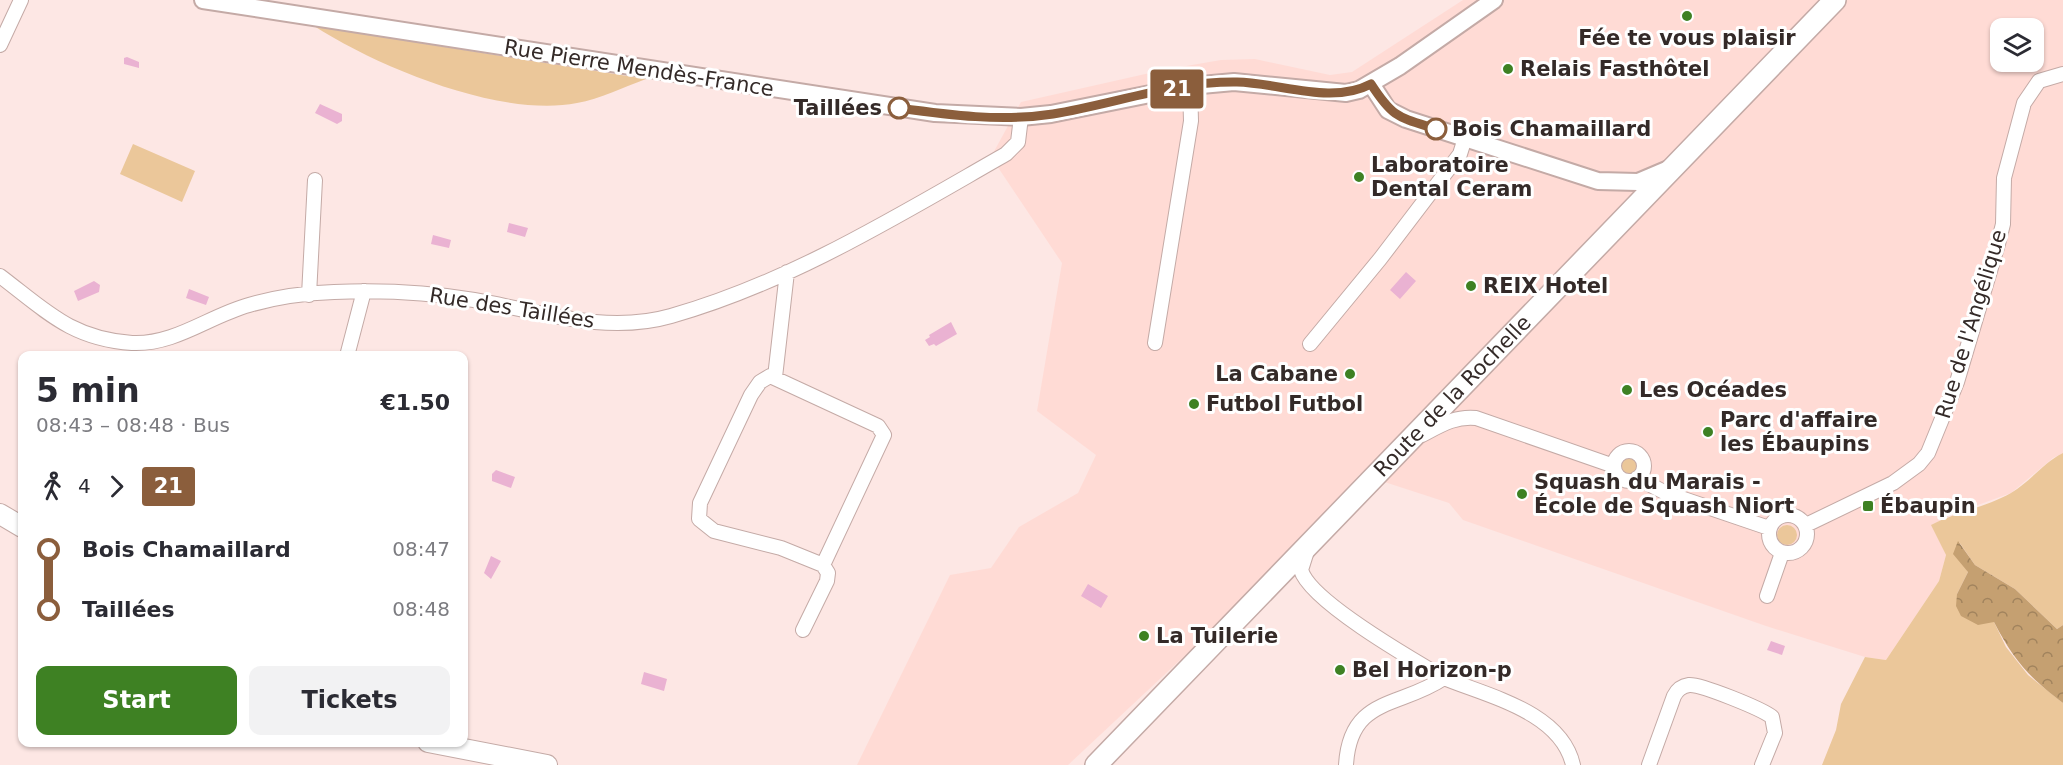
<!DOCTYPE html>
<html lang="en">
<head>
<meta charset="utf-8">
<style>
  :root { --surface:#fff; --page:#f2f2f3; --text:#2b2b33; --muted:#7c7c81; --accent:#3e8123 }
  body { margin:0; font-family:"DejaVu Sans",sans-serif; background:var(--page); color:var(--text); height:100vh; display:flex; flex-direction:column; font-size:22px; white-space:nowrap }
  * { box-sizing:border-box; margin:0 }
  p { font-size:20px; color:var(--muted) }
  .icon { flex:none; width:33px; height:33px; fill:none; stroke:currentColor; stroke-width:2; stroke-linecap:round; stroke-linejoin:round }
  .map { position:relative; flex:1; overflow:hidden }
  .panel { position:absolute; left:18px; top:351px; width:450px; height:396px; display:flex; flex-direction:column; background:var(--surface); border-radius:12px; box-shadow:0 2px 4px #0004 }
  .panel>* { flex:none }
  .badge { padding:0 12px; border-radius:4px; font-size:21px; line-height:39px }
  .tools { position:absolute; left:1990px; top:18px; display:grid; gap:12px }
  .tools a { display:grid; place-items:center; width:54px; height:54px; border-radius:12px; background:var(--surface); box-shadow:0 2px 4px #0004; font-size:30px }
  .map>.badge { position:absolute; translate:-50% -50%; box-shadow:0 0 0 3px #fff }
  .legs { display:flex; align-items:center; gap:9px; height:66px; padding:0 18px; font-size:20px }
  .legs p { margin-inline-start:auto }
  .overview { display:flex; align-items:center; justify-content:space-between; height:102px; padding:0 18px }
  h1 { font-size:33px; font-weight:700; line-height:45px }
  .cta { display:flex; gap:12px; margin-top:auto; padding:12px 18px }
  .cta a { flex:1; height:69px; border-radius:12px; background:var(--accent); color:#fff; font-size:24px; font-weight:700; line-height:69px; text-align:center }
  .cta a+a { background:var(--page); color:var(--text) }
  ul { padding:0 18px; list-style:none }
  li { display:flex; align-items:center; gap:21px; height:60px; font-size:22px }
  li i { display:grid; place-items:center; width:9px; height:100%; margin:0 8px; background:currentColor }
  li i::after { content:''; width:15px; height:15px; margin:-8px; border:4px solid; border-radius:50%; background:var(--surface) }
  li p { margin-inline-start:auto }
  li:first-child i { background:linear-gradient(#0000 50%,currentColor 0) }
  li:last-child i { background:linear-gradient(currentColor 50%,#0000 0) }
  .map>svg:first-child { display:block }
  .built { fill:#ffdbd5; fill-rule:evenodd }
  .grass { fill:#ebc79a }
  .forest { fill:url(#forest-crowns) }
  .water { fill:#eab2d2 }
  .lines { fill:none; stroke-linecap:round; stroke-linejoin:round }
  .minor-casing { stroke:#c4aaa6; stroke-width:16 }
  .tertiary-casing { stroke:#c4aaa6; stroke-width:20 }
  .secondary-casing { stroke:#c4aaa6; stroke-width:22 }
  .primary-casing { stroke:#c4aaa6; stroke-width:24 }
  .minor { stroke:#fff; stroke-width:14 }
  .tertiary { stroke:#fff; stroke-width:16 }
  .secondary { stroke:#fff; stroke-width:20 }
  .primary { stroke:#fff; stroke-width:21 }
  .line-1-casing { stroke:#fff; stroke-width:14 }
  .line-1 { stroke:#8b5e3c; stroke-width:9 }
  .poi-dot { fill:#3e8123; stroke:#fff; stroke-width:2 }
  .stop-1-dot { fill:#fff; stroke:#8b5e3c; stroke-width:3 }
  .labels { text-anchor:middle; dominant-baseline:central; stroke-width:6; stroke-linejoin:round; paint-order:stroke }
  .poi-label { font-size:21px; font-weight:bold; fill:#342a28; stroke:#fff; text-anchor:start }
  .street-label { font-size:21px; fill:#342a28; stroke:#fff }
  .stop-label { font-size:21px; font-weight:bold; fill:#342a28; stroke:#fff; text-anchor:end }
</style>
</head>
<body>
<div class="map">
<svg width="2063" height="765" viewBox="0 0 2063 765">
  <defs>
    <pattern id="forest-crowns" width="20" height="18" patternUnits="userSpaceOnUse" patternTransform="scale(1.5)"><rect width="20" height="18" fill="#c5a071"/><path d="M2 6a3 3 0 1 1 6 0M12 15a3 3 0 1 1 6 0" fill="none" stroke="#a1835d"/></pattern>
  </defs>
  <rect width="100%" height="100%" fill="#fde7e4"/>
  <path class="built" d="M 1463,0 L 2063,0 L 2063,453 L 2053,458 L 2011,493 L 1953,514 L 1932,525 L 1946,555 L 1939,581 L 1886,660 L 1865,657 L 1766,626 L 1463,520 L 1449,503 L 1360,474 L 1256,589 L 1068,765 L 857,765 L 950,575 L 991,568 L 1019,527 L 1078,493 L 1096,455 L 1037,411 L 1062,263 L 991,157 L 1021,102 L 1163,70 L 1221,60 L 1255,59 L 1330,75 L 1352,72 ZM 2001,28 L 2034,28 L 2034,62 L 2001,62 Z"/>
  <path class="grass" d="M 314,26 L 646,79 C 624,87 600,99 577,103 C 500,118 378,67 314,26 Z
    M 133,144 L 195,171 L 182,202 L 120,174 Z
    M 2063,453 L 2063,625 L 2057,629 L 2015,589 L 1975,565 L 1959,542 L 1968,572 L 1957,594 L 1994,622 L 2006,647 L 2028,675 L 2063,703 L 2063,765 L 1822,765 L 1836,730 L 1841,704 L 1865,657 L 1886,660 L 1939,581 L 1946,555 L 1931,525 C 1956,512 1989,506 2011,493 C 2030,482 2043,463 2063,453 Z
    M1621 466a8 8 0 1 1 16 0a8 8 0 1 1-16 0Z
    M1777 535a10 10 0 1 1 20 0a10 10 0 1 1-20 0Z"/>
  <path class="forest" d="M 1958,541 L 1975,565 L 2015,589 L 2057,629 L 2063,625 L 2063,703 C 2029,677 2014,661 1994,622 L 1978,625 L 1961,616 L 1956,606 L 1957,594 L 1968,572 L 1953,554 Z"/>
  <path class="water" d="M 127,57 L 139,62 L 139,68 L 124,64 L 124,58 Z
    M 320,104 L 342,114 L 342,121 L 337,124 L 315,113 Z
    M 509,223 L 528,228 L 525,237 L 507,232 Z
    M 433,235 L 451,240 L 449,248 L 431,244 Z
    M 1406,272 L 1416,281 L 1400,299 L 1390,290 Z
    M 94,281 L 100,285 L 99,292 L 78,301 L 74,291 Z
    M 189,289 L 209,297 L 206,305 L 186,298 Z
    M 951,322 L 957,334 L 936,346 L 934,344 L 929,346 L 925,340 L 930,337 L 929,335 Z
    M 496,470 L 515,477 L 511,488 L 492,481 L 492,474 Z
    M 491,556 L 501,561 L 491,579 L 484,573 Z
    M 1088,584 L 1108,596 L 1101,608 L 1081,596 Z
    M 1771,641 L 1785,646 L 1782,655 L 1767,650 Z
    M 644,672 L 667,679 L 664,691 L 641,684 Z"/>
  <g class="lines">
    <defs>
      <path id="minor" d="M 0,45 L 21,0
        M 0,276 C 45,310 71,339 132,343 C 175,345 209,316 249,305 C 276,297 307,293 334,292 C 382,290 427,292 474,300 C 539,311 605,335 671,316 C 791,282 899,215 1006,154 L 1018,142 L 1021,117
        M 309,295 L 315,180
        M 1155,343 L 1191,121 L 1190,86
        M 1310,344 L 1380,259 L 1460,154 L 1465,138
        M 347,356 L 364,291
        M 770,376 L 878,426 L 884,435 L 823,565 L 781,548 L 714,531 L 699,519 L 700,503 L 751,395 L 760,382 Z
        M 775,377 L 787,272
        M 1422,435 C 1441,425 1455,416 1476,418 L 1614,466
        M1614 466a15 15 0 1 1 30 0a15 15 0 1 1-30 0Z
        M 1637,478 L 1666,493 L 1769,528
        M1769 534a19 19 0 1 1 38 0a19 19 0 1 1-38 0Z
        M 1806,525 L 1893,483 L 1919,464 L 1928,453 L 1957,382 L 1998,244 L 2003,224 L 2004,178 L 2024,103 L 2039,81 L 2063,74
        M 1307,551 L 1301,570 C 1310,601 1413,660 1444,678
        M 1767,596 L 1782,553
        M 803,630 L 827,581 L 828,573 L 823,565
        M 1346,765 C 1350,696 1400,708 1444,678 C 1488,696 1561,712 1573,765
        M 1649,765 L 1674,696 C 1677,690 1682,686 1689,685 C 1701,684 1762,709 1772,717 L 1775,733 L 1762,765"/>
      <path id="tertiary" d="M 203,0 L 935,113 L 1021,117 L 1051,114 L 1190,86 L 1234,82 L 1346,93 L 1359,90 L 1400,66 L 1494,0
        M 1371,84 L 1388,110 L 1406,119 L 1598,181 L 1638,182 L 1671,168"/>
      <path id="secondary" d="M 0,514 L 22,527
        M 428,742 L 547,765"/>
      <g id="primary">
        <path id="s1" d="M 1096,765 L 1835,0"/>
      </g>
    </defs>
    <use href="#minor" class="minor-casing"/>
    <use href="#tertiary" class="tertiary-casing"/>
    <use href="#secondary" class="secondary-casing"/>
    <use href="#primary" class="primary-casing"/>
    <use href="#minor" class="minor"/>
    <use href="#tertiary" class="tertiary"/>
    <use href="#secondary" class="secondary"/>
    <use href="#primary" class="primary"/>
  </g>
  <g class="lines">
    <defs>
      <path id="line-1" d="M 899,108 C 949,115 1002,122 1053,114 C 1114,104 1175,81 1237,82 C 1281,83 1331,105 1371,84 C 1393,118 1398,117 1436,129"/>
    </defs>
    <use href="#line-1" class="line-1-casing"/>
    <use href="#line-1" class="line-1"/>
  </g>
  <g class="poi-dot">
    <circle cx="1687" cy="16" r="6"/>
    <circle cx="1508" cy="69" r="6"/>
    <circle cx="1359" cy="177" r="6"/>
    <circle cx="1471" cy="286" r="6"/>
    <circle cx="1350" cy="374" r="6"/>
    <circle cx="1627" cy="390" r="6"/>
    <circle cx="1194" cy="404" r="6"/>
    <circle cx="1708" cy="432" r="6"/>
    <circle cx="1522" cy="494" r="6"/>
    <rect x="1862" y="500" width="12" height="12" rx="3"/>
    <circle cx="1144" cy="636" r="6"/>
    <circle cx="1340" cy="670" r="6"/>
  </g>
  <g class="stop-1-dot">
    <circle cx="899" cy="108" r="10"/>
    <circle cx="1436" cy="129" r="10"/>
  </g>
  <g class="labels">
    <g class="poi-label">
      <text x="1687" y="38" text-anchor="middle">Fée te vous plaisir</text>
      <text x="1520" y="69">Relais Fasthôtel</text>
      <text x="1371" y="165">Laboratoire<tspan x="1371" dy="24">Dental Ceram</tspan></text>
      <text x="1483" y="286">REIX Hotel</text>
      <text x="1338" y="374" text-anchor="end">La Cabane</text>
      <text x="1639" y="390">Les Océades</text>
      <text x="1206" y="404">Futbol Futbol</text>
      <text x="1720" y="420">Parc d'affaire<tspan x="1720" dy="24">les Ébaupins</tspan></text>
      <text x="1534" y="482">Squash du Marais -<tspan x="1534" dy="24">École de Squash Niort</tspan></text>
      <text x="1880" y="506">Ébaupin</text>
      <text x="1156" y="636">La Tuilerie</text>
      <text x="1352" y="670">Bel Horizon-p</text>
    </g>
    <g class="street-label">
      <text transform="translate(639 68) rotate(9)">Rue Pierre Mendès-France</text>
      <text transform="translate(512 308) rotate(9)">Rue des Taillées</text>
      <text transform="translate(1971 324) rotate(-73)">Rue de l'Angélique</text>
      <text stroke="none"><textPath href="#s1" startOffset="513">Route de la Rochelle</textPath></text>
    </g>
    <g class="stop-label">
      <text x="882" y="108">Taillées</text>
      <text x="1452" y="129" text-anchor="start">Bois Chamaillard</text>
    </g>
  </g>
</svg>
<div class="tools">
<a><svg class="icon" aria-label="layers" viewBox="0 0 24 24"><path d="M12 4l9 5-9 5-9-5zM3 14l9 5 9-5"/></svg></a>
</div>
<b class="badge" style="left:1177px;top:89px;background:#8b5e3c;color:#fff">21</b>
<section class="panel">
<div class="overview"><div><h1>5 min</h1><p>08:43 – 08:48 · Bus</p></div><b>€1.50</b></div>
<div class="legs"><svg class="icon" aria-label="walk" viewBox="0 0 24 24"><circle cx="13" cy="4" r="2"/><path d="M13 8l-2 6 4 7M11 14l-3 7M7 12l3-4h3l4 4"/></svg>4<svg class="icon" aria-label="forward" viewBox="0 0 24 24"><path d="M9 5l7 7-7 7"/></svg><b class="badge" style="background:#8b5e3c;color:#fff">21</b></div>
<ul>
<li><i style="color:#8b5e3c"></i><b>Bois Chamaillard</b><p>08:47</p></li>
<li><i style="color:#8b5e3c"></i><b>Taillées</b><p>08:48</p></li>
</ul>
<div class="cta"><a>Start</a><a>Tickets</a></div>
</section>
</div>
</body>
</html>
